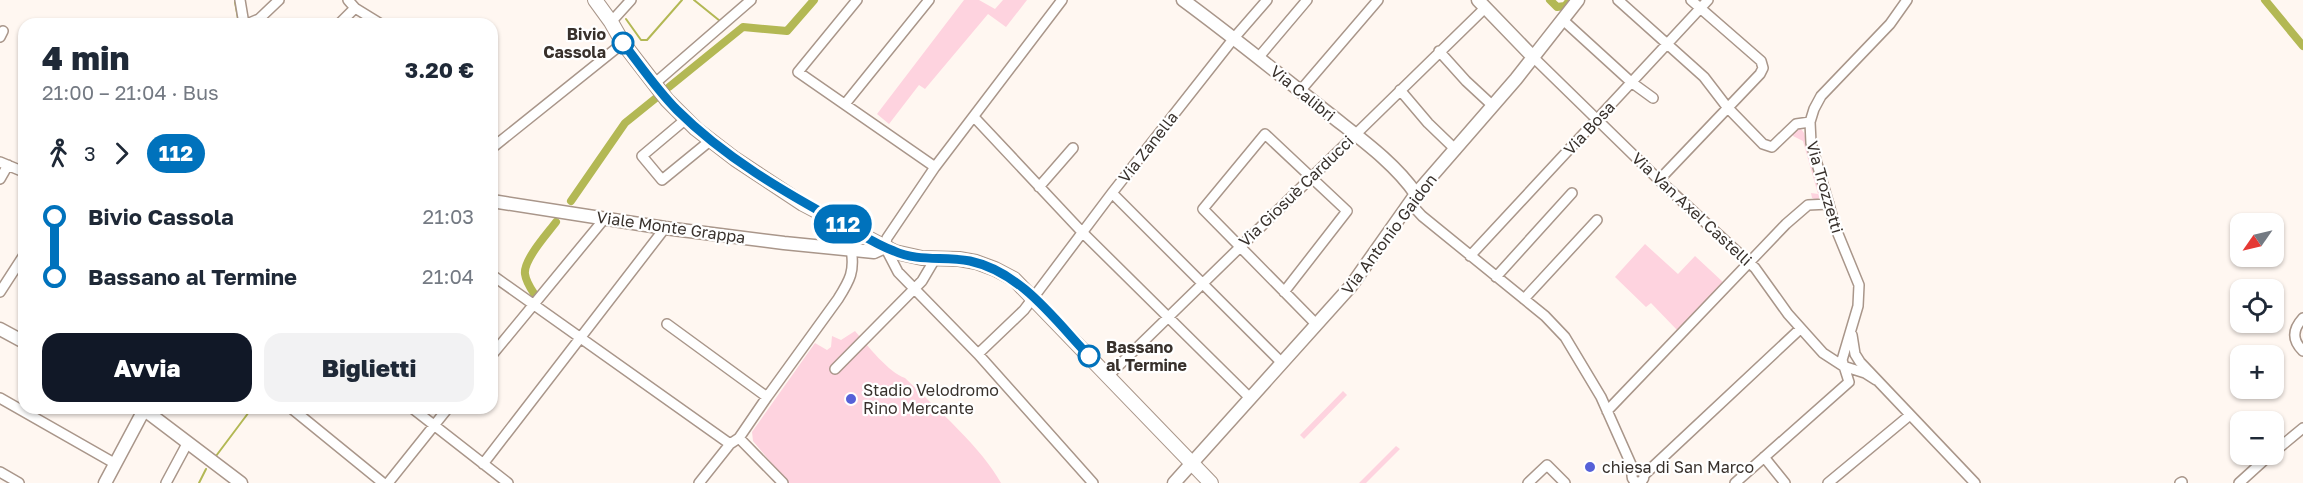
<!DOCTYPE html>
<html lang="it">
<head>
<meta charset="utf-8">
<style>
  :root { --surface:#fff; --page:#f2f2f3; --text:#1f2937; --muted:#747a83; --accent:#111827 }
  body { margin:0; font-family:"Golos Text",sans-serif; background:var(--page); color:var(--text); height:100vh; display:flex; flex-direction:column; font-size:22px; white-space:nowrap }
  * { box-sizing:border-box; margin:0 }
  p { font-size:20px; color:var(--muted) }
  .icon { flex:none; width:33px; height:33px; fill:none; stroke:currentColor; stroke-width:2; stroke-linecap:round; stroke-linejoin:round }
  .map { position:relative; flex:1; overflow:hidden }
  .details { position:absolute; left:18px; top:18px; width:480px; height:396px; display:flex; flex-direction:column; background:var(--surface); border-radius:18px; box-shadow:0 2px 4px #0004 }
  .details>* { flex:none }
  .badge { padding:0 12px; border-radius:20px; font-size:21px; line-height:39px }
  .needle { width:39px; rotate:236deg }
  .controls { position:absolute; left:2230px; top:213px; display:grid; gap:12px }
  .controls a { display:grid; place-items:center; width:54px; height:54px; border-radius:12px; background:var(--surface); box-shadow:0 2px 4px #0004; font-size:30px }
  .map>.badge { position:absolute; translate:-50% -50%; box-shadow:0 0 0 3px #fff }
  .legs { display:flex; align-items:center; gap:9px; height:66px; padding:0 24px; font-size:20px }
  .legs p { margin-inline-start:auto }
  .headline { display:flex; align-items:center; justify-content:space-between; height:102px; padding:0 24px }
  h1 { font-size:33px; font-weight:800; line-height:45px }
  .button { display:flex; gap:12px; margin-top:auto; padding:12px 24px }
  .button a { flex:1; height:69px; border-radius:18px; background:var(--accent); color:#fff; font-size:24px; font-weight:800; line-height:69px; text-align:center }
  .button a+a { background:var(--page); color:var(--text) }
  ul { padding:0 24px; list-style:none }
  li { display:flex; align-items:center; gap:21px; height:60px; font-size:22px }
  li i { display:grid; place-items:center; width:9px; height:100%; margin:0 8px; background:currentColor }
  li i::after { content:''; width:15px; height:15px; margin:-8px; border:4px solid; border-radius:50%; background:var(--surface) }
  li p { margin-inline-start:auto }
  li:first-child i { background:linear-gradient(#0000 50%,currentColor 0) }
  li:last-child i { background:linear-gradient(currentColor 50%,#0000 0) }
  .map>svg:first-child { display:block }
  .green { fill:#fed3df }
  .lines { fill:none; stroke-linecap:round; stroke-linejoin:round }
  .stream { stroke:#b3b854; stroke-width:2 }
  .canal { stroke:#b3b854; stroke-width:8 }
  .minor-casing { stroke:#a9968a; stroke-width:12 }
  .tertiary-casing { stroke:#a9968a; stroke-width:15 }
  .secondary-casing { stroke:#a9968a; stroke-width:16 }
  .minor { stroke:#fff; stroke-width:9 }
  .tertiary { stroke:#fff; stroke-width:12 }
  .secondary { stroke:#fff; stroke-width:14 }
  .line-1-casing { stroke:#fff; stroke-width:14 }
  .line-1 { stroke:#0072bc; stroke-width:9 }
  .stop-1-dot { fill:#fff; stroke:#0072bc; stroke-width:3 }
  .poi-dot { fill:#5661d8; stroke:#fff; stroke-width:2 }
  .labels { text-anchor:middle; dominant-baseline:central; stroke-width:4.5; stroke-linejoin:round; paint-order:stroke }
  .stop-label { font-size:16px; font-weight:bold; fill:#38312c; stroke:#fff; text-anchor:end }
  .street-label { font-size:16px; fill:#38312c; stroke:#fff }
  .poi-label { font-size:16px; fill:#38312c; stroke:#fff; text-anchor:start }
</style>
</head>
<body>
<div class="map">
<svg width="2303" height="483" viewBox="0 0 2303 483">
  <rect width="100%" height="100%" fill="#fff7f1"/>
  <path class="green" d="M 964,0 L 979,0 L 995,9 L 1003,0 L 1027,0 L 1006,27 L 988,14 L 925,89 L 919,85 L 889,124 L 877,114 Z
    M 1797,129 L 1801,129 L 1804,133 L 1820,194 L 1819,198 L 1816,200 L 1812,198 L 1811,193 L 1818,194 L 1803,141 L 1793,136 L 1793,132 Z
    M 1645,244 L 1678,274 L 1695,256 L 1724,283 L 1680,329 L 1677,330 L 1651,303 L 1646,307 L 1615,277 Z
    M 855,331 C 867,345 889,373 905,378 C 936,408 982,448 1001,483 L 788,483 L 753,441 L 752,432 L 815,343 L 827,350 L 831,347 L 832,336 L 841,340 Z
    M 1343,391 L 1347,395 L 1304,439 L 1300,435 Z
    M 1396,446 L 1400,449 L 1366,483 L 1359,483 Z"/>
  <g class="lines">
    <path class="stream" d="M 694,0 L 720,21
      M 235,2 L 239,24
      M 626,19 L 641,40 L 647,40 L 682,0
      M 216,456 L 252,408
      M 199,483 L 206,469"/>
    <path class="canal" d="M 1550,0 L 1557,7 L 1565,6 L 1570,0
      M 2265,0 L 2303,46
      M 669,87 L 743,27 L 787,31 L 814,0
      M 571,201 L 625,123 L 656,98
      M 535,295 C 531,289 526,282 525,274 C 523,260 548,233 556,222"/>
    <defs>
      <path id="minor" d="M 240,0 L 244,24
        M 348,0 L 355,8 L 381,24
        M 857,0 L 798,72 L 935,167
        M 1062,0 L 935,167 L 887,238 L 885,247 L 898,272 L 978,354 L 1093,483
        M 1618,0 L 1704,77 L 1727,107 L 1763,144 L 1772,147 L 1796,124 L 1810,122
        M 1563,20 L 1631,82 L 1653,98
        M 611,22 L 631,0
        M 247,24 L 259,19 L 279,0
        M 339,24 L 355,8
        M 0,37 L 3,31
        M 1439,51 L 1466,81 L 1493,106
        M 1533,57 L 1659,180 L 1755,268 L 1788,314 L 1823,353 L 1843,366 L 1865,373 L 1876,380
        M 1258,58 L 1307,0
        M 654,84 L 751,0
        M 1400,90 L 1428,123 L 1456,150
        M 1300,91 L 1378,0
        M 845,104 L 929,0
        M 974,117 L 1082,232 L 1250,398
        M 686,119 L 642,156 L 662,180 L 711,140
        M 492,148 L 623,43
        M 0,162 L 24,172
        M 0,179 L 8,165
        M 1659,180 L 1760,74 L 1763,68 L 1761,61 L 1691,0
        M 1039,187 L 1073,148
        M 1112,193 L 1282,363
        M 1410,203 L 1422,216 L 1545,316 L 1565,337 L 1601,397 L 1634,471
        M 1470,256 L 1708,0
        M 492,275 L 730,444
        M 1496,277 L 1572,193
        M 0,292 L 24,255
        M 1284,292 L 1347,211 L 1265,134 L 1203,209 L 1317,325
        M 1524,299 L 1597,220
        M 2303,318 C 2292,330 2292,340 2303,351
        M 667,324 L 767,397
        M 1852,335 L 1855,354 L 1860,362 L 1975,483
        M 978,354 L 1024,310 L 1112,193 L 1234,38 L 1267,0
        M 492,355 L 605,218
        M 835,369 L 922,281 L 935,259
        M 1108,376 L 1485,8
        M 0,398 L 114,463
        M 291,408 L 383,483
        M 412,408 L 508,483
        M 1607,411 L 1786,224 L 1808,205 L 1829,204
        M 739,438 L 783,483
        M 2274,452 L 2303,428
        M 1764,457 L 1785,483
        M 483,464 L 665,228
        M1632 476a6 6 0 1 1 12 0a6 6 0 1 1-12 0Z
        M 0,472 L 19,483
        M 1644,475 L 1800,329
        M 166,483 L 188,442
        M 388,483 L 448,408
        M 699,483 L 730,444 L 739,438 L 767,397 L 838,299 C 850,280 855,271 851,249
        M 1528,483 L 1547,465 L 1565,483
        M 1735,483 L 1849,382 L 1842,360 L 1858,306 L 1859,285 L 1836,229 L 1811,143 L 1810,122 L 1814,109 L 1821,96 L 1890,24 L 1907,0
        M 1828,483 L 1910,415
        M 2180,483 L 2182,482
        M 2239,483 L 2271,454"/>
      <path id="tertiary" d="M 1183,0 C 1232,36 1280,75 1328,113 C 1358,137 1394,162 1416,194
        M 1478,0 L 1533,57
        M 492,201 L 665,228 L 784,243 L 874,252 L 885,247
        M 0,329 L 24,342
        M 142,408 L 241,483
        M 105,483 L 145,408
        M 1174,483 L 1351,286 L 1416,194 L 1516,79 L 1578,0"/>
      <path id="secondary" d="M 595,0 L 611,22 L 623,43 L 667,100 L 696,129 L 735,159 L 803,204 L 895,252 L 922,258 L 959,259 L 976,262 L 995,269 L 1014,279 L 1211,483"/>
    </defs>
    <use href="#minor" class="minor-casing"/>
    <use href="#tertiary" class="tertiary-casing"/>
    <use href="#secondary" class="secondary-casing"/>
    <use href="#minor" class="minor"/>
    <use href="#tertiary" class="tertiary"/>
    <use href="#secondary" class="secondary"/>
  </g>
  <g class="lines">
    <defs>
      <path id="line-1" d="M 623,43 C 640,65 657,90 677,110 C 724,157 784,192 841,223 C 859,233 875,244 894,251 C 918,262 944,256 970,261 C 1021,272 1054,319 1089,356"/>
    </defs>
    <use href="#line-1" class="line-1-casing"/>
    <use href="#line-1" class="line-1"/>
  </g>
  <g class="stop-1-dot">
    <circle cx="623" cy="43" r="10"/>
    <circle cx="1089" cy="356" r="10"/>
  </g>
  <g class="poi-dot">
    <circle cx="851" cy="399" r="6"/>
    <circle cx="1590" cy="467" r="6"/>
  </g>
  <g class="labels">
    <g class="stop-label">
      <text x="606" y="34">Bivio<tspan x="606" dy="18">Cassola</tspan></text>
      <text x="1106" y="347" text-anchor="start">Bassano<tspan x="1106" dy="18">al Termine</tspan></text>
    </g>
    <g class="street-label">
      <text transform="translate(1303 93) rotate(39)">Via Calibri</text>
      <text transform="translate(1589 128) rotate(-47)">Via Bosa</text>
      <text transform="translate(1148 147) rotate(-52)">Via Zanella</text>
      <text transform="translate(1825 187) rotate(74)">Via Trozzetti</text>
      <text transform="translate(1296 191) rotate(-44)">Via Giosuè Carducci</text>
      <text transform="translate(1692 209) rotate(43)">Via Van Axel Castelli</text>
      <text transform="translate(671 227) rotate(8)">Viale Monte Grappa</text>
      <text transform="translate(1389 234) rotate(-53)">Via Antonio Gaidon</text>
    </g>
    <g class="poi-label">
      <text x="863" y="390">Stadio Velodromo<tspan x="863" dy="18">Rino Mercante</tspan></text>
      <text x="1602" y="467">chiesa di San Marco</text>
    </g>
  </g>
</svg>
<div class="controls">
<a><svg class="needle" viewBox="-14 -14 28 28"><path d="M0-13l5 13h-10z" fill="#e53935"/><path d="M0 13l5-13h-10z" fill="#747a83"/></svg></a>
<a><svg class="icon" aria-label="locate" viewBox="0 0 24 24"><circle cx="12" cy="12" r="6"/><path d="M12 2v4M12 18v4M2 12h4M18 12h4"/></svg></a>
<a>+</a>
<a>−</a>
</div>
<b class="badge" style="left:843px;top:224px;background:#0072bc;color:#fff">112</b>
<section class="details">
<div class="headline"><div><h1>4 min</h1><p>21:00 – 21:04 · Bus</p></div><b>3.20 €</b></div>
<div class="legs"><svg class="icon" aria-label="walk" viewBox="0 0 24 24"><circle cx="13" cy="4" r="2"/><path d="M13 8l-2 6 4 7M11 14l-3 7M7 12l3-4h3l4 4"/></svg>3<svg class="icon" aria-label="forward" viewBox="0 0 24 24"><path d="M9 5l7 7-7 7"/></svg><b class="badge" style="background:#0072bc;color:#fff">112</b></div>
<ul>
<li><i style="color:#0072bc"></i><b>Bivio Cassola</b><p>21:03</p></li>
<li><i style="color:#0072bc"></i><b>Bassano al Termine</b><p>21:04</p></li>
</ul>
<div class="button"><a>Avvia</a><a>Biglietti</a></div>
</section>
</div>
</body>
</html>
